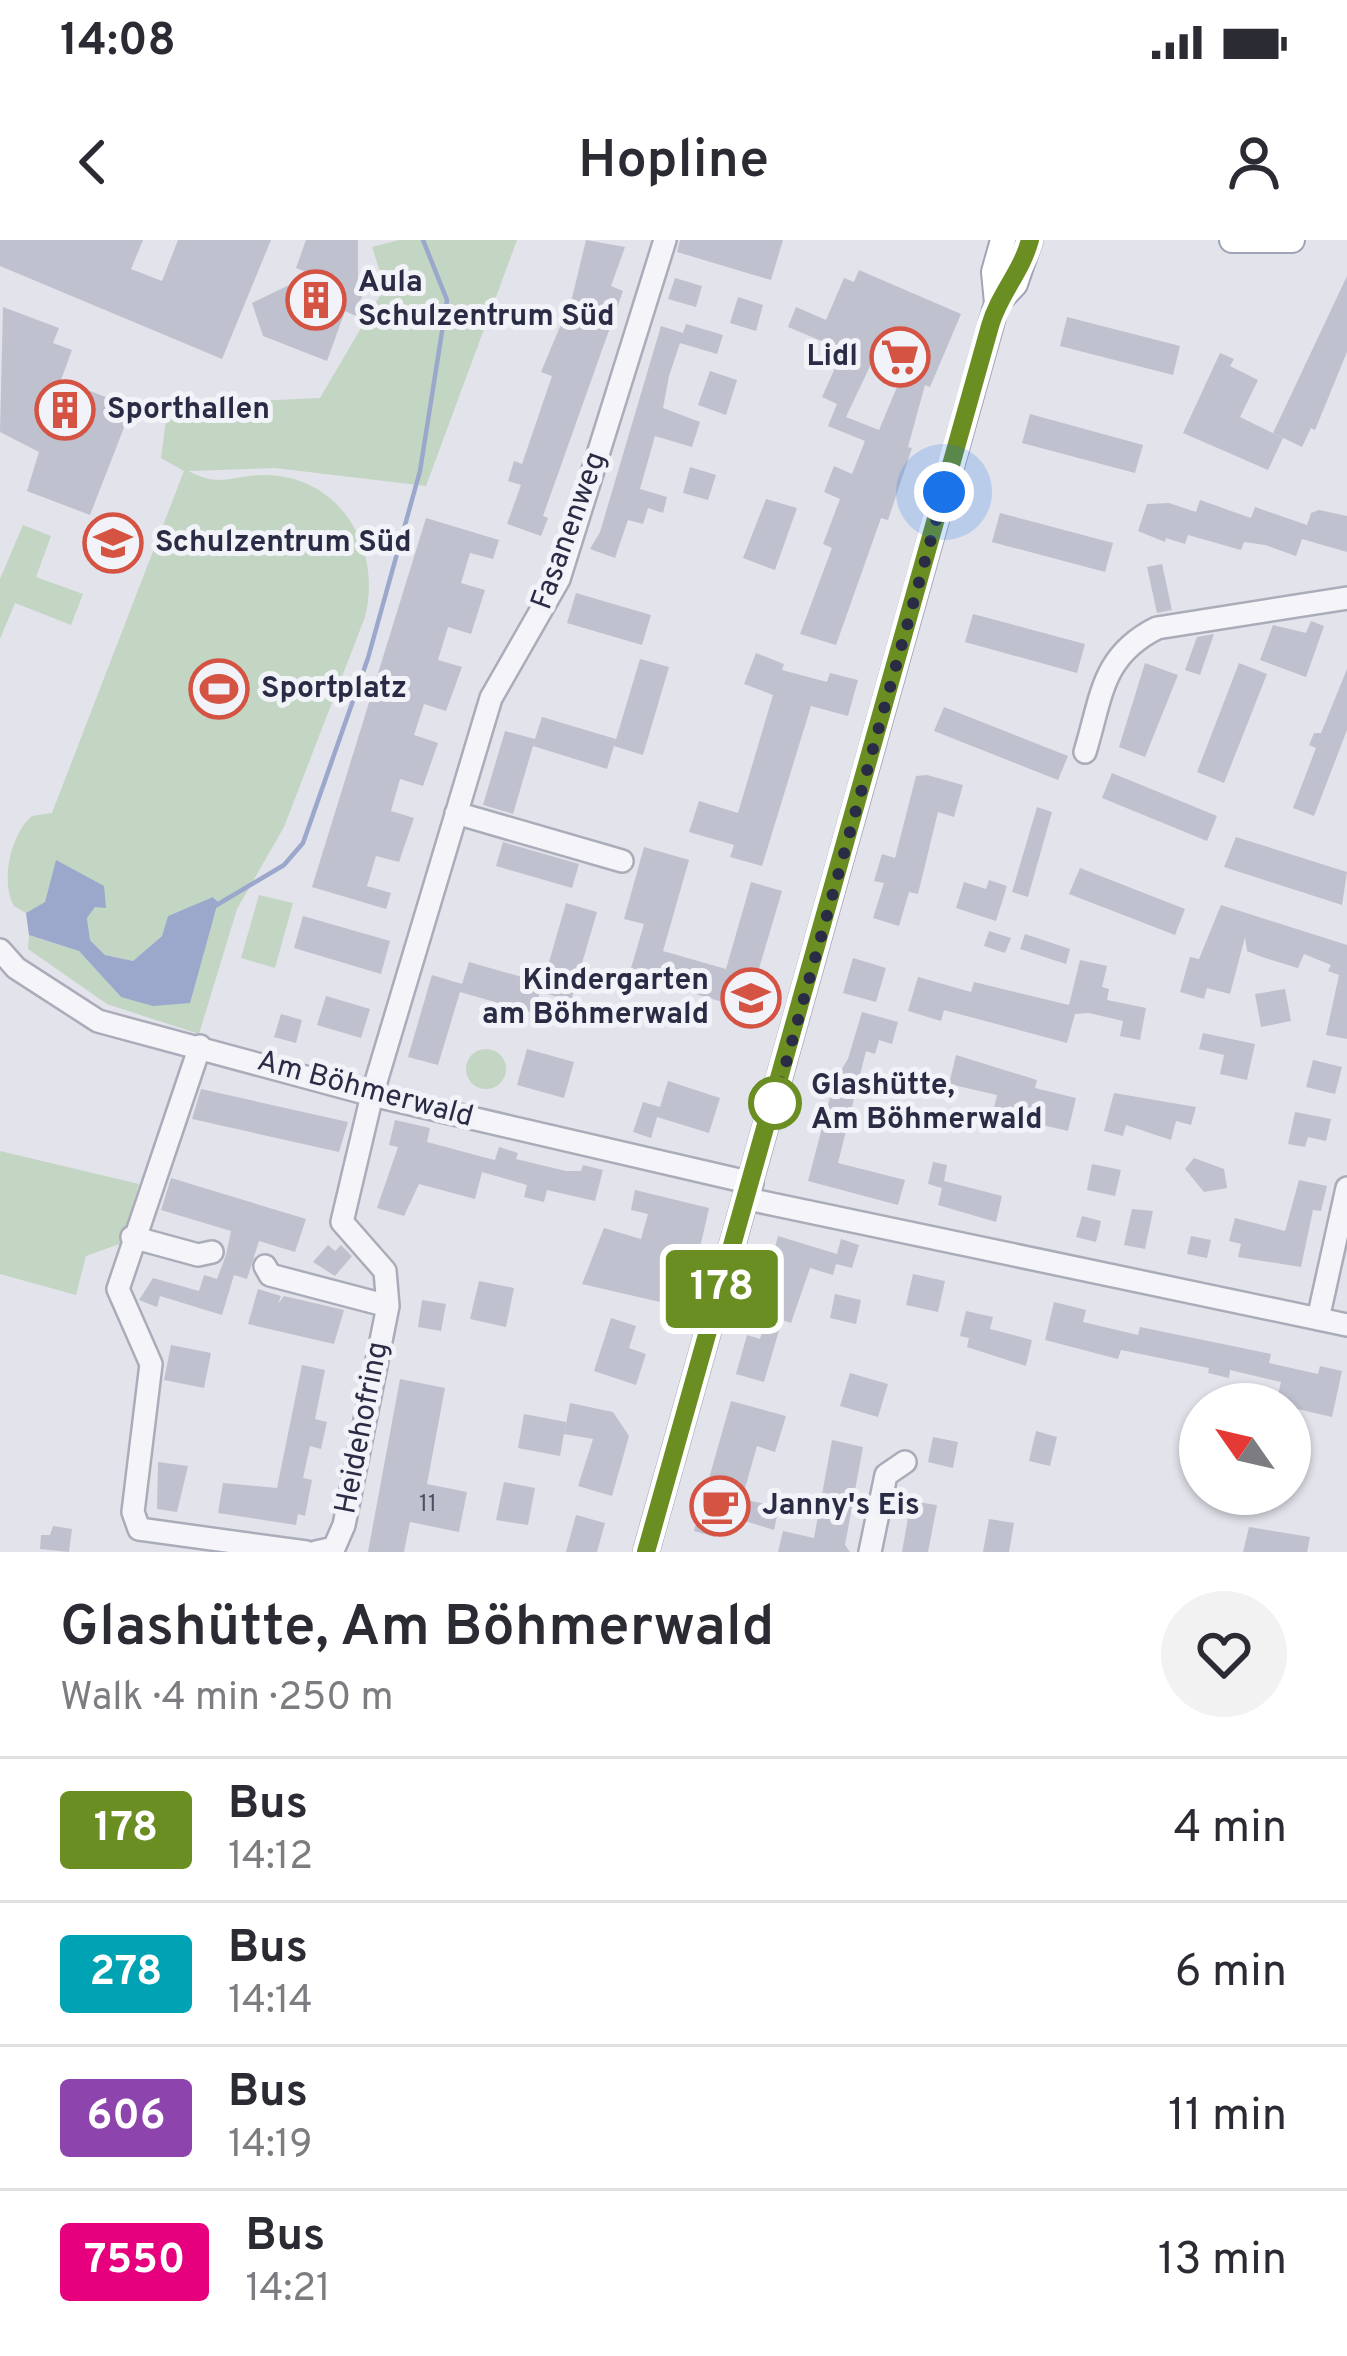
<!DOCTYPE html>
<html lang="en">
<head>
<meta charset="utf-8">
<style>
  :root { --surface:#fff; --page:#f2f2f3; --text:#2b2b33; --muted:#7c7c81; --line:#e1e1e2 }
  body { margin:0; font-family:Overpass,sans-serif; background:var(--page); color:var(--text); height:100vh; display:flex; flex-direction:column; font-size:45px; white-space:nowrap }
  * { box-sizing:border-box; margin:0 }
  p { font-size:39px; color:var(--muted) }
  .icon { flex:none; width:66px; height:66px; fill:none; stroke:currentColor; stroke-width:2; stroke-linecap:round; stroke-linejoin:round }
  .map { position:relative; height:1312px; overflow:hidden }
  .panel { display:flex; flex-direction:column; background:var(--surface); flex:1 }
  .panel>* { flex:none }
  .badge { padding:0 24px; border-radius:9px; font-size:42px; line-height:78px }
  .needle { width:78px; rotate:304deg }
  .fabs { position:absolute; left:1179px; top:1143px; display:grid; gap:24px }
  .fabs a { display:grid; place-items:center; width:132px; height:132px; border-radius:50%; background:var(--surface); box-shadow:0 3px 9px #0004; font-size:60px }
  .you { position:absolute; width:60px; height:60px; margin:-30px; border:9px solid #fff; border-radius:50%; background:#1a73e8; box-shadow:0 0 0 18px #1a73e833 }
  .map>.badge { position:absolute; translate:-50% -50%; box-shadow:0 0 0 6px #fff }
  .round { display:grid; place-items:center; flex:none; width:126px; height:126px; border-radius:63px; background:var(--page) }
  .overview { display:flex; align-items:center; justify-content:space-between; height:204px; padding:0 60px }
  h1 { font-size:57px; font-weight:600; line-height:90px }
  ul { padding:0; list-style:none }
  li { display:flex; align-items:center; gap:36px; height:144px; padding:0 60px; border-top:3px solid var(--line) }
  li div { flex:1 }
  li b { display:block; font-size:45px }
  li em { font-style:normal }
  li .badge { min-width:132px; font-weight:700; text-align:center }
  .status { display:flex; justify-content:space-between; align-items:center; height:84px; padding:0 60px; background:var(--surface); direction:ltr }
  .status svg { height:33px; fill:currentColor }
  header { display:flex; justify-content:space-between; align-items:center; height:156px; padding:0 60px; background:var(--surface); font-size:54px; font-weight:600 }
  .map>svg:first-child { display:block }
  .green { fill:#c3d5c3 }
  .water { fill:#9ca7cc }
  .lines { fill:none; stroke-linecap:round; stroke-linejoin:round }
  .stream { stroke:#9ca7cc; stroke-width:4.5 }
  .building { fill:#bfc1ce; fill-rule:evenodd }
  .minor-casing { stroke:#aaacb9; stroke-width:26 }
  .major-casing { stroke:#a1a4b7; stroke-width:28 }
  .minor { stroke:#f5f5f9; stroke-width:21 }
  .major { stroke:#fff; stroke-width:24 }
  .line-casing { stroke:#fff; stroke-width:27 }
  .line { stroke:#6b8e23; stroke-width:18 }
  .walk { stroke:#292c44; stroke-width:12; stroke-dasharray:0 21.6 }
  .stop-dot { fill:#fff; stroke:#6b8e23; stroke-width:6 }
  .labels { text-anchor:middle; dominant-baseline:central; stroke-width:10; stroke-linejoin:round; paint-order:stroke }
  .number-label { font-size:24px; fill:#4e5166 }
  .poi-label { font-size:30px; font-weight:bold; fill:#292c44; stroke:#f2f3f8; text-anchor:start }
  .street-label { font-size:30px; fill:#292c44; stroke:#f2f3f8 }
  .stop-label { font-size:30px; font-weight:bold; fill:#292c44; stroke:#f2f3f8; text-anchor:start }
</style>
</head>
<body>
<div class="status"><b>14:08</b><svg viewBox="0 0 49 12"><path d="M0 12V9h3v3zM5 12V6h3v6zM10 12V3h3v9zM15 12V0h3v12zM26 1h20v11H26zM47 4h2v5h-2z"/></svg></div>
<header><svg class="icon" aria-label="back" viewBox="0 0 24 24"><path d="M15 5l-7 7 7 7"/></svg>Hopline<svg class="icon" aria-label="person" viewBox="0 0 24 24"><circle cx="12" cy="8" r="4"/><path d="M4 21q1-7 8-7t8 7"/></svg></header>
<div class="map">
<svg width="1347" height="1312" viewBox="0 0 1347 1312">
  <rect width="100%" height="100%" fill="#e2e3eb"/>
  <path class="green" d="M 399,0 L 517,0 L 426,246 L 275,228 L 188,231 C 223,249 233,234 269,235 C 343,239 382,310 365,377 L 284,587 L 237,669 L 199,794 L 107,764 L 28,709 L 29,695 L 79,711 L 121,757 L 189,763 L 218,663 L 214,657 L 168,676 L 162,696 L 133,721 L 105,715 L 90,700 L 87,678 L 95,667 L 92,644 L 56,621 L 45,662 L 26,673 L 14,666 C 0,642 11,593 32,576 L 52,573 L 184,231 L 161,218 L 168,165 L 320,158 L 385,47 L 372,7 Z
    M 23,285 L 51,296 L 36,337 L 83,354 L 71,385 L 15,363 L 0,399 L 0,339 Z
    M 259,655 L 293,663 L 275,728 L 241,718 Z
    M466 829a20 20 0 1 1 40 0a20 20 0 1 1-40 0Z
    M 0,911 L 139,944 L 122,1003 L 86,1016 L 76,1055 L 0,1034 Z"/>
  <path class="water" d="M 56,620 L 104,646 L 106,668 L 95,667 L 87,678 L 90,700 L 105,715 L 133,721 L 162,696 L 168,676 L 213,657 L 218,662 L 190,763 L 153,766 L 121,757 L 79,711 L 29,695 L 26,673 L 45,662 Z"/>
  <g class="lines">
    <path class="stream" d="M 215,666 L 284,625 L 303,603 L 368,418 L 420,231 L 447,60 L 423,0"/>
  </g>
  <path class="building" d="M 0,0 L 143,0 L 131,29 L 162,41 L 178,0 L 271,0 L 222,119 L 0,26 Z
    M 306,0 L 358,0 L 358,49 L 364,50 L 356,76 L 345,71 L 327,121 L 263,96 L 252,63 L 312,34 L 296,28 Z
    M 586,0 L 625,7 L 611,46 L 623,51 L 543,276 L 548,278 L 541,296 L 507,284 L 521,245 L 508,241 L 514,221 L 522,224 L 552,136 L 541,132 L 572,58 Z
    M 680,0 L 783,0 L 771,40 L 677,12 Z
    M 859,30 L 961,74 L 930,147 L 925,145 L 908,207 L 912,208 L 888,280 L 881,278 L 836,405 L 800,394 L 832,308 L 823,304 L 840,259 L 824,252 L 834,226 L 852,234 L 865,201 L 828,186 L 837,164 L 822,157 L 843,110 L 788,87 L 796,67 L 826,80 L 844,38 L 854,42 ZM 872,122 L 902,135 L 879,190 L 846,177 Z
    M 1347,36 L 1347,112 L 1315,190 L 1311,188 L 1302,207 L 1273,193 Z
    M 675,38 L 702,46 L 696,67 L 668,59 Z
    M 738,57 L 763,65 L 756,91 L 730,83 Z
    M 3,67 L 59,88 L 53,103 L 72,110 L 61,140 L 132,167 L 90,275 L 27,251 L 39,212 L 0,192 Z
    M 1067,77 L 1180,106 L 1173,135 L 1060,106 Z
    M 686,84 L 723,95 L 717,114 L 680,103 L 682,97 L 669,136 L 663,168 L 700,182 L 692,207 L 655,196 L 640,249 L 667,257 L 663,273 L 648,268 L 643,284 L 628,280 L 615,318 L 590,309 L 600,292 L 661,86 L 683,93 Z
    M 1220,113 L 1234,119 L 1230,126 L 1258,140 L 1240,177 L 1283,198 L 1268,230 L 1183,193 Z
    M 710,131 L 737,140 L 726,175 L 698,165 Z
    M 1030,174 L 1143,205 L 1135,233 L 1022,203 Z
    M 690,227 L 716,235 L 708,260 L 683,253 Z
    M 766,259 L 797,268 L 775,330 L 743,318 Z
    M 1200,260 L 1251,278 L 1255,267 L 1307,285 L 1311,273 L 1319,270 L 1347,276 L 1347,312 L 1302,299 L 1296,316 L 1265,305 L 1244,302 L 1241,310 L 1188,295 L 1185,304 L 1166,298 L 1165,302 L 1138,291 L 1147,264 L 1169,263 L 1196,272 Z
    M 1000,273 L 1113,303 L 1105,332 L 992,302 Z
    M 426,278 L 499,300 L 493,319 L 470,313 L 461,343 L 485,350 L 471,394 L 448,387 L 438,420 L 462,427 L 446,471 L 424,464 L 414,495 L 438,503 L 423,546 L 400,539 L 391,571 L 414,578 L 399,622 L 376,616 L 367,646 L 391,653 L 386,669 L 312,647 Z
    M 1162,324 L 1172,370 L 1157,373 L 1147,327 Z
    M 576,353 L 651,375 L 642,405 L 567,383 Z
    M 973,374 L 1085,404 L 1077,433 L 965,402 Z
    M 1311,381 L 1324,386 L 1306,437 L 1260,420 L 1273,385 L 1306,393 Z
    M 1214,394 L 1200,435 L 1185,430 L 1197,397 Z
    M 756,413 L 784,424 L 782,430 L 827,442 L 830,433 L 858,440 L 848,476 L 811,466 L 762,626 L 730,617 L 734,605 L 689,592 L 699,561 L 738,573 L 773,455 L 744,444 Z
    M 640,419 L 669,427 L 643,515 L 614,506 Z
    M 1145,423 L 1178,435 L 1145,517 L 1119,507 Z
    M 1239,423 L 1267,434 L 1224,543 L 1197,532 Z
    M 1347,429 L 1347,490 L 1314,576 L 1293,568 L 1316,508 L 1309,505 L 1314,493 L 1321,493 Z
    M 944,467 L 1068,516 L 1058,540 L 934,491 Z
    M 542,477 L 616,499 L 607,529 L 533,506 L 513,574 L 483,565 L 505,491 L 535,499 Z
    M 1112,533 L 1217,576 L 1207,601 L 1102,558 Z
    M 927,535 L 963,545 L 954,577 L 938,572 L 918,654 L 909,652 L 899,686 L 873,678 L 884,643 L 874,641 L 882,614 L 895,618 L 916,536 Z
    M 1037,567 L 1052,572 L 1028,657 L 1012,652 Z
    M 1236,597 L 1347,632 L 1342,665 L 1224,627 Z
    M 503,602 L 579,624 L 572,648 L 496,626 Z
    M 644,607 L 689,620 L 663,711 L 726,729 L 751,642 L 782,651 L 747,769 L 629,735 L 644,684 L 624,679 Z
    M 1080,628 L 1185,669 L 1175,695 L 1069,654 Z
    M 989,640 L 1007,646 L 996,681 L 956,668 L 964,642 L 986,649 Z
    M 566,663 L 597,672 L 571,761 L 540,752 L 534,773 L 460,752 L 438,825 L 408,817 L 432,735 L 462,744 L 469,722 L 543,743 Z
    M 1221,665 L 1347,705 L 1347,799 L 1326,795 L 1339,735 L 1328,731 L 1331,725 L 1304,714 L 1298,728 L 1262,717 L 1247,711 L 1245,697 L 1230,754 L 1207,748 L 1204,759 L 1180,752 L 1190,717 L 1199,719 Z
    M 303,676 L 390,701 L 381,734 L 294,708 Z
    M 989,691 L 1011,698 L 1005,713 L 984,706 Z
    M 1025,694 L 1070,709 L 1066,724 L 1020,709 Z
    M 853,718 L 886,728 L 876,762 L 843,753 Z
    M 1080,720 L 1107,726 L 1102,747 L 1109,749 L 1107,760 L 1146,768 L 1140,800 L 1120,796 L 1123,781 L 1089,773 L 1075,774 L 1067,803 L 944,770 L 941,781 L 908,771 L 918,737 L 971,752 L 974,742 L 1069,765 Z
    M 1285,749 L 1291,781 L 1261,787 L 1255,754 Z
    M 326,756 L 370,769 L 361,798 L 317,785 Z
    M 862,772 L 898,782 L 892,804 L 879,800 L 875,814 L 866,811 L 838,923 L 905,940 L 898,965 L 808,941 L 832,850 L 825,848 L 830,829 L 840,832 L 848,819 Z
    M 281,774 L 302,780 L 296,803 L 274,797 Z
    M 1203,793 L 1255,804 L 1247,840 L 1220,834 L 1224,815 L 1199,809 Z
    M 527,809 L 574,822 L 564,858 L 517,845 Z
    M 956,815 L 1037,840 L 1035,848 L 1076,858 L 1068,891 L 1038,884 L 1041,874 L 1009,866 L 1007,872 L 994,868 L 997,855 L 949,844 Z
    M 1313,820 L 1342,827 L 1335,854 L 1306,847 Z
    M 668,841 L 720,858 L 709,893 L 657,877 L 651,898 L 633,892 L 643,862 L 660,867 Z
    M 201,849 L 348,882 L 339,912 L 192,879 Z
    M 1114,853 L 1196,867 L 1191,885 L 1176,881 L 1171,900 L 1126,885 L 1123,896 L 1104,891 Z
    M 1295,872 L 1331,879 L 1326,901 L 1308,897 L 1305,907 L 1288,904 Z
    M 395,880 L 430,888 L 427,902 L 483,917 L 495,920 L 499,907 L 518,913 L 516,919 L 566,931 L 581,931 L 583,925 L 603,930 L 595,961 L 547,950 L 544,962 L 524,957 L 527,945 L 482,932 L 475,959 L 419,944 L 404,976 L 377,968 L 398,907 L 389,905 Z
    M 1194,918 L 1224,929 L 1227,948 L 1204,952 L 1185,929 Z
    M 933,922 L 947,925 L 944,941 L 1002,956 L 996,982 L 938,965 L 942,948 L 928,944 Z
    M 1092,924 L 1121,930 L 1115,956 L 1087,950 Z
    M 171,938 L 306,979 L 295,1012 L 259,1001 L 247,1039 L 234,1035 L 222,1075 L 160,1056 L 157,1067 L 139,1060 L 153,1038 L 199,1051 L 204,1035 L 217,1039 L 226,1015 L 231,991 L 161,970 Z
    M 1299,940 L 1327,946 L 1321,971 L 1313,970 L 1301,1027 L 1238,1017 L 1241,1004 L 1229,1001 L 1235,978 L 1285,991 Z
    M 635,950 L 709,968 L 695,1030 L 683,1027 L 673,1065 L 582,1044 L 604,988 L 641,999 L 648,974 L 631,970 Z
    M 1132,969 L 1153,971 L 1145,1009 L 1124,1005 Z
    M 1082,976 L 1101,981 L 1096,1002 L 1076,997 Z
    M 778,996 L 837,1014 L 841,999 L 859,1005 L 852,1028 L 836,1024 L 833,1035 L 810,1028 L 791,1083 L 782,1080 L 764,1142 L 736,1134 L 747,1095 L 760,1099 L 780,1034 L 769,1030 Z
    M 1191,996 L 1211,1000 L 1207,1018 L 1187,1014 Z
    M 328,1005 L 335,1011 L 341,1005 L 352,1016 L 335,1036 L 313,1022 Z
    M 913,1034 L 945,1041 L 938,1072 L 906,1065 Z
    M 479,1041 L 514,1048 L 506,1087 L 470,1079 Z
    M 258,1049 L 281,1056 L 278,1064 L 284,1056 L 344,1070 L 334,1104 L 248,1084 Z
    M 835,1054 L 861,1060 L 856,1084 L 830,1078 Z
    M 422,1060 L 446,1064 L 441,1091 L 418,1087 Z
    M 1054,1062 L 1086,1070 L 1083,1082 L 1138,1095 L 1140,1087 L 1271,1114 L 1269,1123 L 1318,1134 L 1320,1126 L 1342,1131 L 1332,1177 L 1276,1164 L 1281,1142 L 1230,1130 L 1229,1138 L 1208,1133 L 1209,1128 L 1121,1110 L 1118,1119 L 1045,1100 Z
    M 966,1071 L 993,1077 L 990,1089 L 1032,1100 L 1026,1126 L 967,1107 L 969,1098 L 960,1096 Z
    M 611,1078 L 636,1086 L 629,1108 L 646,1114 L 636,1145 L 594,1131 Z
    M 171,1105 L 211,1113 L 204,1148 L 164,1140 Z
    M 302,1125 L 325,1130 L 315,1179 L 327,1182 L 321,1209 L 310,1206 L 303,1238 L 312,1240 L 305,1276 L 298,1274 L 296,1285 L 218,1273 L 223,1243 L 277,1248 Z
    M 850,1133 L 888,1144 L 878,1177 L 840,1166 Z
    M 400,1139 L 445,1148 L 427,1244 L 467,1252 L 459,1292 L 410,1282 L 404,1312 L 368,1312 Z
    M 731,1161 L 786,1176 L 775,1212 L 757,1206 L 742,1259 L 779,1267 L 774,1290 L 722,1274 L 715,1297 L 694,1291 Z
    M 570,1163 L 613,1172 L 629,1196 L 612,1256 L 578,1246 L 593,1199 L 564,1194 Z
    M 524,1174 L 566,1182 L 560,1216 L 518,1208 Z
    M 1036,1191 L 1057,1197 L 1050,1226 L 1029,1221 Z
    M 933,1197 L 958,1202 L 953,1228 L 928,1222 Z
    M 832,1200 L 863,1207 L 845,1305 L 850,1312 L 778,1312 L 783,1291 L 814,1298 Z
    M 158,1222 L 188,1226 L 177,1272 L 157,1269 Z
    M 504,1242 L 535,1248 L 528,1285 L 496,1280 Z
    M 911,1261 L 937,1265 L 928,1312 L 902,1312 Z
    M 576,1275 L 605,1283 L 597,1312 L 566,1312 Z
    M 989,1279 L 1014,1283 L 1009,1312 L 983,1312 Z
    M 53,1286 L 72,1289 L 69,1312 L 40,1309 L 41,1295 L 50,1295 Z
    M 1249,1287 L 1310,1297 L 1307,1312 L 1243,1312 Z"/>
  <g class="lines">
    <defs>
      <path id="minor" d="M 1085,512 C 1102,457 1101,416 1157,388 L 1347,358
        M 456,573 L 622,621
        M 0,710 L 16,728 L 98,781 L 372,855 L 752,943
        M 200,806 L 118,1049 L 151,1124 L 133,1272 L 139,1289 L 306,1312
        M 748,959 L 1347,1085
        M 132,997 L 198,1015 L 212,1012
        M 265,1026 L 270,1035 L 388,1066
        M 1318,1079 L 1347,948
        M 316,1312 L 334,1308 L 344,1285 L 388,1066 L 385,1031 L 342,982 L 372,855 L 491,458 L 559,339 L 665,0
        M 870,1312 L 886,1235 L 905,1222"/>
      <path id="major" d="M 1232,0 L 1292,0
        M 997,63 L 1015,44 L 1030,0
        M 646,1312 L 997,63 L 994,32 L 1003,0"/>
    </defs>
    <use href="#minor" class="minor-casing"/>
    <use href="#major" class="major-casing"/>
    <use href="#minor" class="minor"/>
    <use href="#major" class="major"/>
  </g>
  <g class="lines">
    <defs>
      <path id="line" d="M 646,1312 L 990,86 C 999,54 1021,33 1030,0"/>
    </defs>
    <use href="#line" class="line-casing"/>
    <use href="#line" class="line"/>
    <path class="walk" d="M 775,863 L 944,252"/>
  </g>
  <defs>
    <symbol id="building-ring" viewBox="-11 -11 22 22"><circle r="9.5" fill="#f2f3f8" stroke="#d45343" stroke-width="1.5"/><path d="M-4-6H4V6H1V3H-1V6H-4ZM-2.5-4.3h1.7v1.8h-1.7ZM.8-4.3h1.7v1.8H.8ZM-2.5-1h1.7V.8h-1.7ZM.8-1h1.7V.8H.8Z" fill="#d45343"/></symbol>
    <symbol id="supermarket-ring" viewBox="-11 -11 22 22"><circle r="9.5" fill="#f2f3f8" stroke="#d45343" stroke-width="1.5"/><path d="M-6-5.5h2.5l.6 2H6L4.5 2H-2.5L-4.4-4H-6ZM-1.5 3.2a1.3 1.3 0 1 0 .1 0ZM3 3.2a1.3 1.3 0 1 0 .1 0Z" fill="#d45343"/></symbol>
    <symbol id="school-ring" viewBox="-11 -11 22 22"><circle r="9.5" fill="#f2f3f8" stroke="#d45343" stroke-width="1.5"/><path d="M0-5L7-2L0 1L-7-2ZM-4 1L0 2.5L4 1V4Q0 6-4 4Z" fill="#d45343"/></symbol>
    <symbol id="stadium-ring" viewBox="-11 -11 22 22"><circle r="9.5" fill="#f2f3f8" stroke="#d45343" stroke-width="1.5"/><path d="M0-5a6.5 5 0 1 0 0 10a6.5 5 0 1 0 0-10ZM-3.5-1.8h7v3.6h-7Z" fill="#d45343"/></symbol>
    <symbol id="cafe-ring" viewBox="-11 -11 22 22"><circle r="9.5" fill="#f2f3f8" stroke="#d45343" stroke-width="1.5"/><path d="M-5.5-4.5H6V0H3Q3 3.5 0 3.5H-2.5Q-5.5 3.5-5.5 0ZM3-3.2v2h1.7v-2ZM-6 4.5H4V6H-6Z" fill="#d45343"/></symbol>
  </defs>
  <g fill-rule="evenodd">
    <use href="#building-ring" x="283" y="27" width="66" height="66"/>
    <use href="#supermarket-ring" x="867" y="84" width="66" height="66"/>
    <use href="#building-ring" x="32" y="137" width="66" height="66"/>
    <use href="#school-ring" x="80" y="270" width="66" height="66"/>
    <use href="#stadium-ring" x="186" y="416" width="66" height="66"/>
    <use href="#school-ring" x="718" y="725" width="66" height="66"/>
    <use href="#cafe-ring" x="687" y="1233" width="66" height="66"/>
  </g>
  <circle class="stop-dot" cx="775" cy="863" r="24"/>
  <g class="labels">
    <g class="number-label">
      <text x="428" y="1265">11</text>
    </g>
    <g class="poi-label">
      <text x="358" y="43">Aula<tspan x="358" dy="34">Schulzentrum Süd</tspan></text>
      <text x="858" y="117" text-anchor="end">Lidl</text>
      <text x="107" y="170">Sporthallen</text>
      <text x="155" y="303">Schulzentrum Süd</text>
      <text x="261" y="449">Sportplatz</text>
      <text x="709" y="741" text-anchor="end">Kindergarten<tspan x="709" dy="34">am Böhmerwald</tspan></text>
      <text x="762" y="1266">Janny's Eis</text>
    </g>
    <g class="street-label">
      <text transform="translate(570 291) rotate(-70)">Fasanenweg</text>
      <text transform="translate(365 850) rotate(15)">Am Böhmerwald</text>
      <text transform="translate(363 1188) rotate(-79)">Heidehofring</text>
    </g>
    <g class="stop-label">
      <text x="811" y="846">Glashütte,<tspan x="811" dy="34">Am Böhmerwald</tspan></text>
    </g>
  </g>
</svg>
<div class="fabs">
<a><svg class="needle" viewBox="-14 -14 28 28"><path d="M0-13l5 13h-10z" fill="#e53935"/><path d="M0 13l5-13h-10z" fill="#7c7c81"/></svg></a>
</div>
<div class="you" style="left:944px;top:252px"></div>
<b class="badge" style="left:722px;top:1049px;background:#6b8e23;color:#fff">178</b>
</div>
<section class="panel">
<div class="overview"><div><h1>Glashütte, Am Böhmerwald</h1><p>Walk · 4 min · 250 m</p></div><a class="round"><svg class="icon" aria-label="heart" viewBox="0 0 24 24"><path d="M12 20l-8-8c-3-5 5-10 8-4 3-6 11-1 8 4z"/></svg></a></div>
<ul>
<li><span class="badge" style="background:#6b8e23;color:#fff">178</span><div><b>Bus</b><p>14:12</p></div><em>4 min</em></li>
<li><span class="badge" style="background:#00a3b4;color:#fff">278</span><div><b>Bus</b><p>14:14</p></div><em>6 min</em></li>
<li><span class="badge" style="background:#8e44ad;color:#fff">606</span><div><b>Bus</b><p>14:19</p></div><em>11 min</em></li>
<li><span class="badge" style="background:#e6007e;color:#fff">7550</span><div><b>Bus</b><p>14:21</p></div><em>13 min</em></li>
</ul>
</section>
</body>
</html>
